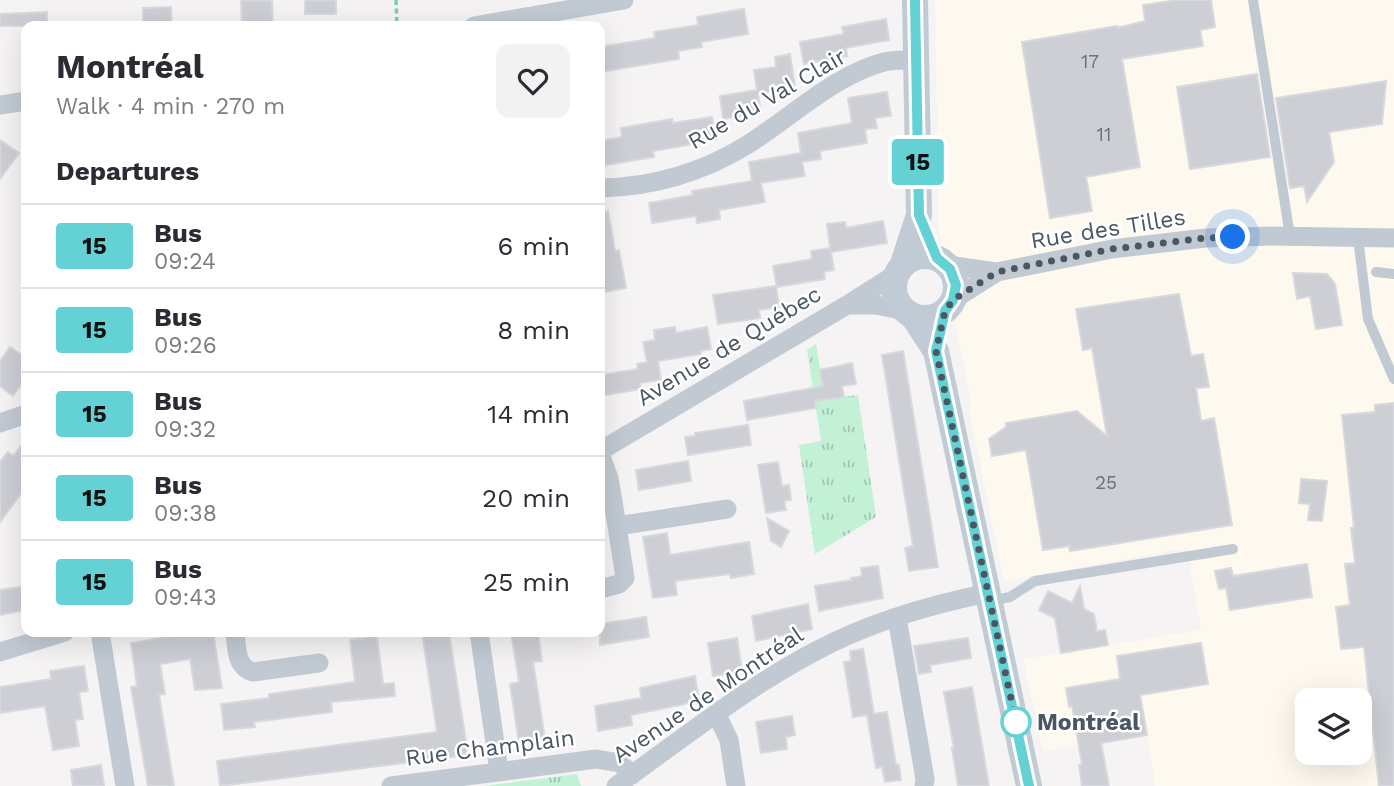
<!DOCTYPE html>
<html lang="en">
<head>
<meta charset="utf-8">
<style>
  :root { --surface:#fff; --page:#f2f2f3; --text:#2b2b33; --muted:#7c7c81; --line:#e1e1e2 }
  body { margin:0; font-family:"Work Sans",sans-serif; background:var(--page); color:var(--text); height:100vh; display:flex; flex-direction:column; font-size:26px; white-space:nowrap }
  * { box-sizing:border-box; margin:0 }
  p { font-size:23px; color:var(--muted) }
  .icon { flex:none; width:38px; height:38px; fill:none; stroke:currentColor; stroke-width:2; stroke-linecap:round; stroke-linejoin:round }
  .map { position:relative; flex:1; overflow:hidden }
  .drawer { position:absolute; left:21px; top:21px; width:584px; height:616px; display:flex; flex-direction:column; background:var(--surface); border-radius:14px; box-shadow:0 7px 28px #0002 }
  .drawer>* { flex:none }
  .badge { padding:0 14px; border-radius:5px; font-size:24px; line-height:46px }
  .controls { position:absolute; left:1295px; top:688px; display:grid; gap:14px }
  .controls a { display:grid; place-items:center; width:77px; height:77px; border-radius:14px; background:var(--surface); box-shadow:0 7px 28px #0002; font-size:35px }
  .you { position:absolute; width:35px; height:35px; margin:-18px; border:5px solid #fff; border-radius:50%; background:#1a73e8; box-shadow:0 0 0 10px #1a73e833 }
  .map>.badge { position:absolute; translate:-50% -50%; box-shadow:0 0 0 4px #fff }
  h2 { padding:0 35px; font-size:26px; line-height:63px }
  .round { display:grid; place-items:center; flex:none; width:74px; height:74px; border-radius:14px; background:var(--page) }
  .head { display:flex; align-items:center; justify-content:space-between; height:119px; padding:0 35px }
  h1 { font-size:33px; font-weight:700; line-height:52px }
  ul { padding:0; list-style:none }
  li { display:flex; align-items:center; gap:21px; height:84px; padding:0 35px; border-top:2px solid var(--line) }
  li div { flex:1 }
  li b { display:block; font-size:26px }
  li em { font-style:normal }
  li .badge { min-width:77px; font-weight:700; text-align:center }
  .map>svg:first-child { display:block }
  .commercial { fill:#fdf9ef; fill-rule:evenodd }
  .park { fill:url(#park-tufts) }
  .building { fill:#cdcfd5; stroke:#d7d9de; stroke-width:2 }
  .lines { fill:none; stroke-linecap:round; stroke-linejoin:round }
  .path { stroke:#7ad0a6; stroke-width:3.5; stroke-dasharray:5 3.5; stroke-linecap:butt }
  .lane { stroke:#c1cad2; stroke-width:10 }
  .street { stroke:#c1cad2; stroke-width:19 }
  .secondary { stroke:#c1cbd6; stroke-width:26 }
  .line-casing { stroke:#fff; stroke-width:16 }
  .line { stroke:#64d1d4; stroke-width:10 }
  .walk { stroke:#4a5661; stroke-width:7; stroke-dasharray:0 12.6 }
  .stop-dot { fill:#fff; stroke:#64d1d4; stroke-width:3.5 }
  .labels { text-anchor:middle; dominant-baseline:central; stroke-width:5; stroke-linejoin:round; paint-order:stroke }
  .number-label { font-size:19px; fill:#6b747e }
  .street-label { font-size:23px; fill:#4a5661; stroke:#fff }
  .stop-label { font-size:23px; font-weight:bold; fill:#4a5661; stroke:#fff; text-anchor:start }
</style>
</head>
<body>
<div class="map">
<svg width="1394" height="786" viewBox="0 0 1394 786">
  <defs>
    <pattern id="park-tufts" width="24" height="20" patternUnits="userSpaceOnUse" patternTransform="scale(1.75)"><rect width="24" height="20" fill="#c3f1d5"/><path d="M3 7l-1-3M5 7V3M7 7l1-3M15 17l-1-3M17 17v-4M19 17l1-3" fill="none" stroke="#a0c6b0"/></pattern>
  </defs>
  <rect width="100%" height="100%" fill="#f5f3f3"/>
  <path class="commercial" d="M 935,0 L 1394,0 L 1394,786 L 1155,786 L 1147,735 L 1043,751 L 1023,659 L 1201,630 L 1187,548 L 1004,581 L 969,410 L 972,409 L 939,233 ZM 1307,700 L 1360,700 L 1360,752 L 1307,752 Z"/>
  <path class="park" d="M 816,344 L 825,399 L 858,395 L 876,517 L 815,554 L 799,445 L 821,441 L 807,350 Z
    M 577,774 L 581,786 L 485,786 Z"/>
  <path class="building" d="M 241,0 L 272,0 L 273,26 L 242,26 Z
    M 305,0 L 336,0 L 336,14 L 305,14 Z
    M 1177,0 L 1211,0 L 1215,27 L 1200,30 L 1203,46 L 1122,59 L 1140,167 L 1086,177 L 1092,211 L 1050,218 L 1022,42 L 1117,26 L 1117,28 L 1145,21 L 1143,5 Z
    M 171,7 L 172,26 L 143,26 L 143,8 Z
    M 744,9 L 748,34 L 701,42 L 702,47 L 678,51 L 679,59 L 600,72 L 600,47 L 655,38 L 654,32 L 698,25 L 697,17 Z
    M 47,12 L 47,26 L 0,26 L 0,14 Z
    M 886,19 L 889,40 L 846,48 L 847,56 L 804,64 L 800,42 L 844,34 L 842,27 Z
    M 790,54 L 795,87 L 758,94 L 761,113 L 723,119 L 720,96 L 757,90 L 754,70 L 776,67 L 775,57 Z
    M 1257,74 L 1270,157 L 1190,169 L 1177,87 Z
    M 1386,81 L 1382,124 L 1329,132 L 1334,162 L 1307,202 L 1304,186 L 1290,188 L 1276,98 Z
    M 887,92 L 891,116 L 875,118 L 877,128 L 865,129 L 867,143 L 820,151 L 821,159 L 802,162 L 805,176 L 761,183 L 765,202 L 719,210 L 720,219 L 697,223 L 696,216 L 652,223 L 649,203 L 693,195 L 692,191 L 752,181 L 749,162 L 801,153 L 798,133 L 852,123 L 848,98 Z
    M 712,117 L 716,140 L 653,151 L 654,157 L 600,166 L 600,141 L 622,137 L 621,128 L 672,119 L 673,123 Z
    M 0,140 L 19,153 L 0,179 Z
    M 608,211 L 615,251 L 619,250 L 626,288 L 604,292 L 600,270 L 600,212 Z
    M 883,221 L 887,243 L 831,252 L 834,270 L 824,272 L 825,279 L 777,287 L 773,266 L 812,259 L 811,251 L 830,248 L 827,224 L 845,222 L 846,228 Z
    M 1293,273 L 1327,274 L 1335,284 L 1342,325 L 1316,329 L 1310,296 L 1297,299 Z
    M 776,286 L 779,307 L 759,310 L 760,318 L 718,324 L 713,295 Z
    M 1179,294 L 1191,356 L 1203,354 L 1209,387 L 1196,388 L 1201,421 L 1214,418 L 1232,525 L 1070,551 L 1069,546 L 1043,550 L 1026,450 L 992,456 L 989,439 L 1006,427 L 1006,423 L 1077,411 L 1107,436 L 1092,348 L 1083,350 L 1076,309 Z
    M 675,327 L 676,333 L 707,327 L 711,349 L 700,351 L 701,354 L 658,361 L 661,380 L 640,383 L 641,389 L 600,396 L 600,375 L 638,369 L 637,364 L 647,362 L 643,342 L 655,340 L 654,330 Z
    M 10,347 L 26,358 L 26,378 L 13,396 L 0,386 L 0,361 Z
    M 903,351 L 938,567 L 909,571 L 905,548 L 913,546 L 882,355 Z
    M 852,363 L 856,384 L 842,386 L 844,397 L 815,401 L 816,408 L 747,420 L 744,401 L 823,386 L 820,370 Z
    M 1394,403 L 1394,786 L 1379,786 L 1364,647 L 1341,649 L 1336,607 L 1350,605 L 1345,564 L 1355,563 L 1351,528 L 1354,528 L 1342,415 L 1375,412 L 1375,405 Z
    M 748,425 L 751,445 L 688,455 L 685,437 L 695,436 L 695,433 Z
    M 26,439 L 26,487 L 0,522 L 0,462 L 8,452 L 13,456 Z
    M 688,461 L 691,481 L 639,490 L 636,470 Z
    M 778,462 L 782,486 L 789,485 L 791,500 L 784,501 L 786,510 L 766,513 L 758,465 Z
    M 1301,479 L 1327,481 L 1322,521 L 1308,520 L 1310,504 L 1299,503 Z
    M 767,518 L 789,531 L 781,547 L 771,541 Z
    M 667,533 L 670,555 L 749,542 L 754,574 L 731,578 L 730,574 L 675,581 L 677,595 L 653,598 L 643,537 Z
    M 1307,564 L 1312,597 L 1230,610 L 1226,588 L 1219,589 L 1215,571 L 1231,568 L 1233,576 Z
    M 878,566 L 883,598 L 819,611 L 815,586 L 852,580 L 851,578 L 862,576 L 861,568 Z
    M 26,586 L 26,610 L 0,615 L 0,590 Z
    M 1080,586 L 1084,609 L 1094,614 L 1097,631 L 1105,630 L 1108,645 L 1061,653 L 1055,618 L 1039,610 L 1048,591 L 1072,603 Z
    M 808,604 L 812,629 L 756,641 L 752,616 Z
    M 646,617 L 649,637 L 600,645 L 600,624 Z
    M 185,632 L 213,632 L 222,688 L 195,690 L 190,659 L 160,664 L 165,694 L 159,695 L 174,786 L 148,786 L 131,687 L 137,686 L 131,643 L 185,634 Z
    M 422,632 L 449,632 L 468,755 L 220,786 L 217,761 L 437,732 Z
    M 511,632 L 538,632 L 542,661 L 533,662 L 545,739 L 519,743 L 510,684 L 519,682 Z
    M 377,637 L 383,684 L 394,683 L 395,696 L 331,702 L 332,712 L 254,722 L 255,727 L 224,730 L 221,704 L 269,698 L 269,694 L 355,682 L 350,640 Z
    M 737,638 L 742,671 L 713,676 L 708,643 Z
    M 968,638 L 971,658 L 930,665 L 931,672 L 919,674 L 914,646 Z
    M 1201,643 L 1208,684 L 1140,695 L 1147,735 L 1101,743 L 1109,786 L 1082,786 L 1079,765 L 1082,764 L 1072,706 L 1069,707 L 1066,688 L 1120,679 L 1117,656 Z
    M 863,649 L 874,714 L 887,712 L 896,765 L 899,765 L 901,780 L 885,782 L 882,767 L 876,768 L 867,715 L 853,717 L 844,662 L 851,661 L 850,651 Z
    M 84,666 L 88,691 L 79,692 L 83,719 L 75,720 L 79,746 L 53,750 L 45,706 L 0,713 L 0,687 L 51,679 L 50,671 Z
    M 695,676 L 699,701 L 631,715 L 632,725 L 598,731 L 595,706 L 641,698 L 640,688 Z
    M 972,687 L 984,757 L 989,786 L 958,786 L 952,748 L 954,748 L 944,692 Z
    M 792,716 L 795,735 L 786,737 L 787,749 L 761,753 L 756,722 Z
    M 101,765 L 104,786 L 73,786 L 71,770 Z"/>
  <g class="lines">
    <path class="path" d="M 396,0 L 397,26"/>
    <path class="lane" d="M 1253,0 L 1290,236
      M 1358,238 L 1368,319 L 1394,379
      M 1376,272 L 1394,274
      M 990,601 L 1010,597 L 1035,581 L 1233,549"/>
    <path class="street" d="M 474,26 L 624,0
      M 0,105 L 26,101
      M 600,188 C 652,187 703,172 747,145 C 789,119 836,74 884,62 C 894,59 906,60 916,60
      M 947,265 L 997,272 L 1112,249 L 1206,238 L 1272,236 L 1394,238
      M 953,300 L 997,272
      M 847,305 L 876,305 L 905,311
      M 0,423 L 26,414
      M 600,451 L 847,305 L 896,274
      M 600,454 L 609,478 L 617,526 L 727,509
      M 600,589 L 619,584 L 625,578 L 617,526
      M 897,618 L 925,779 L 924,786
      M 100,632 L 125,786
      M 235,632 C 237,647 235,667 253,672 L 319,663
      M 479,632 L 499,771
      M 0,652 L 65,632
      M 717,715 L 729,740 L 736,786
      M 391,786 L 596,759 L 620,763 L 632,775
      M 616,786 C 681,740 745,688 816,651 C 868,623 929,605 988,593"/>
    <path class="secondary" d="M894 287a31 31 0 1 1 62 0a31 31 0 1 1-62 0Z
      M 903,264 L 919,215 L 915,0
      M 913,316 L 936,351 L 1029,786"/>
  </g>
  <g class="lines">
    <defs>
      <path id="line" d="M 915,0 L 919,215 L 937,258 L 950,269 L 956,285 L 953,300 L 945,311 L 936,351 L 1029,786"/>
    </defs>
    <use href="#line" class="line-casing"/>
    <use href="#line" class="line"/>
    <path class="walk" d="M 1016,722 L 936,351 L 945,311 L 953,300 L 997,272 L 1112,249 L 1206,238 L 1233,237"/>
  </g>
  <circle class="stop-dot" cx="1016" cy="722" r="14"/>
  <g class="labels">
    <g class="number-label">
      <text x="1090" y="61">17</text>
      <text x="1104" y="134">11</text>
      <text x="1106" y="482">25</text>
    </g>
    <g class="street-label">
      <text transform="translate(767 99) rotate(-30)">Rue du Val Clair</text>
      <text transform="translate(1108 229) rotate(-9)">Rue des Tilles</text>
      <text transform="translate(729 346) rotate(-31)">Avenue de Québec</text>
      <text transform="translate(708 695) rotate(-34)">Avenue de Montréal</text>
      <text transform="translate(490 748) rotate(-7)">Rue Champlain</text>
    </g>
    <g class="stop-label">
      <text x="1037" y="722">Montréal</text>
    </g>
  </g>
</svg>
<div class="controls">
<a><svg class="icon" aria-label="layers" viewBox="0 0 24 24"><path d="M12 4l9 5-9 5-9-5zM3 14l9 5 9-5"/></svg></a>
</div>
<div class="you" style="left:1233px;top:237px"></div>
<b class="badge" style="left:918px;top:162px;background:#64d1d4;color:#111">15</b>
<section class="drawer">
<div class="head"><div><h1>Montréal</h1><p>Walk · 4 min · 270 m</p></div><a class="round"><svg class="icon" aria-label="heart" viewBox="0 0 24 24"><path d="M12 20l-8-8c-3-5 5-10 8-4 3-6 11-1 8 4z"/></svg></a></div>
<h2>Departures</h2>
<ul>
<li><span class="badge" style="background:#64d1d4;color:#111">15</span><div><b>Bus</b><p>09:24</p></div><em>6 min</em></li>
<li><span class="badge" style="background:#64d1d4;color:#111">15</span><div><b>Bus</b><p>09:26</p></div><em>8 min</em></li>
<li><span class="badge" style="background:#64d1d4;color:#111">15</span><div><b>Bus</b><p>09:32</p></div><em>14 min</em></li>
<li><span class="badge" style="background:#64d1d4;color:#111">15</span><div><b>Bus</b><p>09:38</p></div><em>20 min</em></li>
<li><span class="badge" style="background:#64d1d4;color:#111">15</span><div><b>Bus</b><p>09:43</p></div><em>25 min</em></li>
</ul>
</section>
</div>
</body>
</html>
